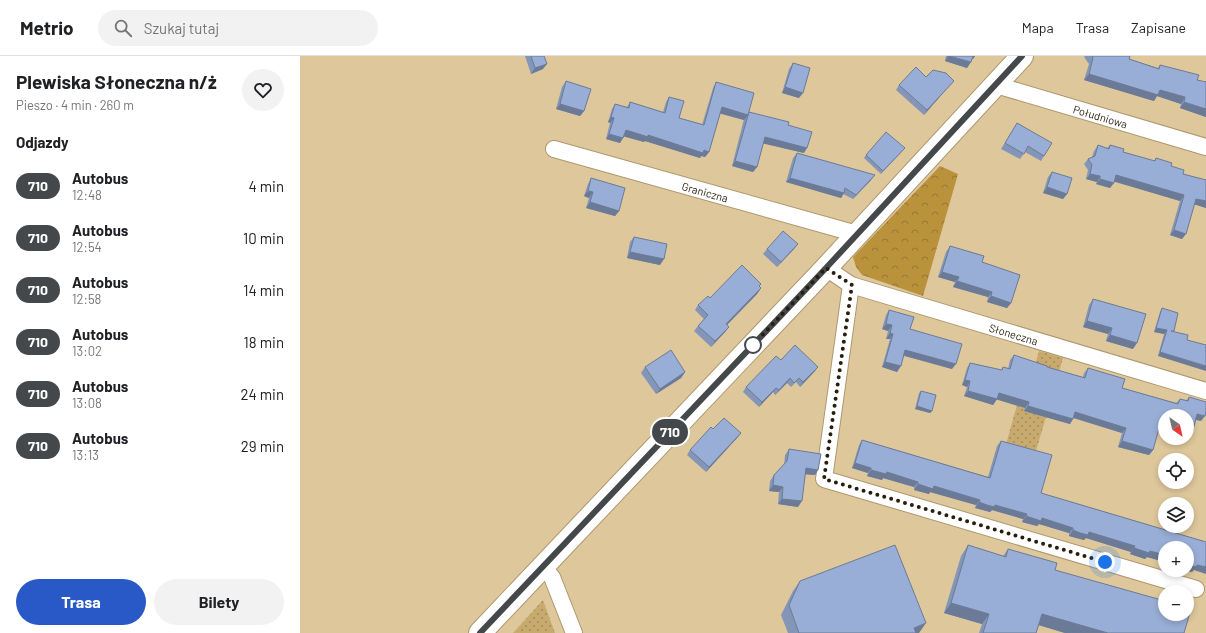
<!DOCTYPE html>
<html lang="pl">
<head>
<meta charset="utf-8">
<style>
  :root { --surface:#fff; --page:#f2f2f2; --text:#202124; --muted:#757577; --line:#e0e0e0; --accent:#2959c7 }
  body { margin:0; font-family:Barlow,sans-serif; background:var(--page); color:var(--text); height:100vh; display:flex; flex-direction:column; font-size:15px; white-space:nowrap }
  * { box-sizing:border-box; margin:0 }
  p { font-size:13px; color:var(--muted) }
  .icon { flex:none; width:22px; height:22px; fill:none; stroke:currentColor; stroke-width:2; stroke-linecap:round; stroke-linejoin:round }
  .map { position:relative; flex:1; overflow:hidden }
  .panel { display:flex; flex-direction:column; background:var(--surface); width:300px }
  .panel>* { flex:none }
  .badge { padding:0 8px; border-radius:13px; font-size:14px; line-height:26px }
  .needle { width:26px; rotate:146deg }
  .fabs { position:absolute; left:858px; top:353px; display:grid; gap:8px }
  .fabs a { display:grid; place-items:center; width:36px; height:36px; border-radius:50%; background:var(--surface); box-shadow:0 2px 6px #0003; font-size:20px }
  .you { position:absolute; width:20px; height:20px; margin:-10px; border:3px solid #fff; border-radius:50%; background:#1a73e8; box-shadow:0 0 0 6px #1a73e833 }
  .map>.badge { position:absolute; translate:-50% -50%; box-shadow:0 0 0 2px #fff }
  h2 { padding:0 16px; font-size:15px; line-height:36px }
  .round { display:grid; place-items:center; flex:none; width:42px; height:42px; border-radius:21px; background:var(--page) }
  .head { display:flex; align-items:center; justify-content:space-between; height:68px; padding:0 16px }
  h1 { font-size:19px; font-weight:700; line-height:30px }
  .action { display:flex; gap:8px; margin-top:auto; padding:8px 16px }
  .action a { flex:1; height:46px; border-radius:24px; background:var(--accent); color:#fff; font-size:16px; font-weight:700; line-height:46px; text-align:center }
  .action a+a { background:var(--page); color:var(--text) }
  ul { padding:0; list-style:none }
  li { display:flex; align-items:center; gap:12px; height:52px; padding:0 16px }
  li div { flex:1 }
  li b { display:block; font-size:15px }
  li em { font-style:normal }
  li .badge { min-width:44px; font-weight:700; text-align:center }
  header { display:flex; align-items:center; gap:24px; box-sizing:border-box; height:56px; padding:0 20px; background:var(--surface); border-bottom:1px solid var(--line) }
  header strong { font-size:19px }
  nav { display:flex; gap:22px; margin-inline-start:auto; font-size:14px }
  .search { width:280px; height:36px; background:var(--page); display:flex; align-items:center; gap:10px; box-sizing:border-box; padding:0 14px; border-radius:22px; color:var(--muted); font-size:15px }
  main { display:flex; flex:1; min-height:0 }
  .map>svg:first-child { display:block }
  .green { fill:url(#green-dots) }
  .forest { fill:url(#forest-crowns) }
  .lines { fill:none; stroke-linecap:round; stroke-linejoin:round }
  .street-casing { stroke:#ae986e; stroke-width:18 }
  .secondary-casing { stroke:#ae986e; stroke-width:24 }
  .street { stroke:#fff; stroke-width:16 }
  .secondary { stroke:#fff; stroke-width:22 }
  .wall { fill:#8496b8 }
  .shaded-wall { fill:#6b7a96 }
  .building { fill:#99aed6; stroke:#6b7a96 }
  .line-casing { stroke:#fff; stroke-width:9 }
  .line { stroke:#45484a; stroke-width:6 }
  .walk { stroke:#271e0d; stroke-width:4; stroke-dasharray:0 7.2 }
  .stop-dot { fill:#fff; stroke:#45484a; stroke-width:2 }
  .labels { text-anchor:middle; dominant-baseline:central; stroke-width:3; stroke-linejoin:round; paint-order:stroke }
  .street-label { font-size:11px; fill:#271e0d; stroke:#ebd4a8 }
</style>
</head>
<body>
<header>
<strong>Metrio</strong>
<div class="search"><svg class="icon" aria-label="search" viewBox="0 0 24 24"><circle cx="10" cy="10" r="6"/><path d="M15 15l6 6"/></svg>Szukaj tutaj</div>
<nav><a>Mapa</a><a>Trasa</a><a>Zapisane</a></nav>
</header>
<main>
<section class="panel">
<div class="head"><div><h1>Plewiska Słoneczna n/ż</h1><p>Pieszo · 4 min · 260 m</p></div><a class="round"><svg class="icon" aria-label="heart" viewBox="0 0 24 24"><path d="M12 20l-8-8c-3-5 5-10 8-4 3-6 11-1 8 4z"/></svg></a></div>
<h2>Odjazdy</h2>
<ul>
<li><span class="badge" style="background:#45484a;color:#fff">710</span><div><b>Autobus</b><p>12:48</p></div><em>4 min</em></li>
<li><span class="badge" style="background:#45484a;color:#fff">710</span><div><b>Autobus</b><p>12:54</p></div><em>10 min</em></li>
<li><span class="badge" style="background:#45484a;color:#fff">710</span><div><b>Autobus</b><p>12:58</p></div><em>14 min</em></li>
<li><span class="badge" style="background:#45484a;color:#fff">710</span><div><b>Autobus</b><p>13:02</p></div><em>18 min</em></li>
<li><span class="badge" style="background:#45484a;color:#fff">710</span><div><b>Autobus</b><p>13:08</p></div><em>24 min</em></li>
<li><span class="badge" style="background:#45484a;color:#fff">710</span><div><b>Autobus</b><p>13:13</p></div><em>29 min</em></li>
</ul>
<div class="action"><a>Trasa</a><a>Bilety</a></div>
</section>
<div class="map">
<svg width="906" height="577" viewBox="0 0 906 577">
  <defs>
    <pattern id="green-dots" width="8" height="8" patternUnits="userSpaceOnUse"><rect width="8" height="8" fill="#c8aa6e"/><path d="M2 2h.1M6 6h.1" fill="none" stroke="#a28a59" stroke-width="1.8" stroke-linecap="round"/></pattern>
    <pattern id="forest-crowns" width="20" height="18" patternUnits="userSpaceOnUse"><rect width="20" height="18" fill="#ba923c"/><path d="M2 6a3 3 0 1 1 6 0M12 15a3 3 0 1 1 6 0" fill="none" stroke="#977731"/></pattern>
  </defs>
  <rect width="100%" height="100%" fill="#dec79b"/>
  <path class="green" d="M 739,295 L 763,302 L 759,316 L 734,312 Z
    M 717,349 L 746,361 L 734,401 L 705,392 Z
    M 243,544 L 255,577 L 213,577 Z"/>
  <path class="forest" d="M 640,110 L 658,118 L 623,240 L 562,219 L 556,211 L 553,201 Z"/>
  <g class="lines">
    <defs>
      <g id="street">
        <path id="s1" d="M 696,29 L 906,91"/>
        <path id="s2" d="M 254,93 L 557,178"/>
        <path id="s3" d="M 526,212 L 551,229 L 906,335"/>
        <path d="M 551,229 L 524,423 L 896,533"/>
        <path d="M 243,511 L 252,521 L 274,577"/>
      </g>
      <path id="secondary" d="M 180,577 L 526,212 L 722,0"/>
    </defs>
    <use href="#street" class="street-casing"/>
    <use href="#secondary" class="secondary-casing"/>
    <use href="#street" class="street"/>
    <use href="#secondary" class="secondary"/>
  </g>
  <path class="wall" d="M 225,0 L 244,0 L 243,13 L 231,18 Z
    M 646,0 L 675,0 L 673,3 L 672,3 L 667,12 L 645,5 Z
    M 785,0 L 830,0 L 829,3 L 858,12 L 860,9 L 897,24 L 906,26 L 906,61 L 880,52 L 881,48 L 857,40 L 854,45 L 784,24 L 789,8 L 784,1 Z
    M 493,7 L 499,42 L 482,37 L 489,13 Z
    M 626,21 L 650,29 L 624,59 L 596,34 L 599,29 Z
    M 266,25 L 284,55 L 280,60 L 256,53 L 262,31 Z
    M 416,26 L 448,57 L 488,69 L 504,97 L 463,87 L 457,111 L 453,116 L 432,110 L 444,63 L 444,64 L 420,57 L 409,96 L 405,101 L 401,100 L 400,102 L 345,85 L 344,86 L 324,80 L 320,87 L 306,83 L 310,67 L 308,66 L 312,53 L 315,48 L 327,51 L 330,46 L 363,56 L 366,46 L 369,41 L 379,62 L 402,69 L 413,32 Z
    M 717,67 L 744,100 L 741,105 L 725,96 L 720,103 L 701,93 Z
    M 798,89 L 807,92 L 810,89 L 823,96 L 854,105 L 856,102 L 883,118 L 906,124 L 906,152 L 895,148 L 882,183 L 870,179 L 880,145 L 814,125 L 810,132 L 796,128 L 797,126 L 786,123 L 788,114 L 784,108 L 788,103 L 792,101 L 794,95 Z
    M 605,92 L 581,118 L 564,102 L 566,99 Z
    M 497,97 L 571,124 L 553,143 L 543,138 L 541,142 L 486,126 L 493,102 Z
    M 752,116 L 767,138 L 763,143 L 743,137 L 748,121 Z
    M 291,122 L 319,155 L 315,160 L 286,152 L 289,142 L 284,140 L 288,128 Z
    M 334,181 L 360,209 L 327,202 L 330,186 Z
    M 498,188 L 494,193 L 477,211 L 463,198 L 467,193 Z
    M 650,190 L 682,206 L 711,247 L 707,252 L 687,246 L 688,241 L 653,231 L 655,226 L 638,221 L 646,196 Z
    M 459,230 L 461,232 L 457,238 L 427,269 L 429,271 L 425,276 L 411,291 L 394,275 L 398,270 L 404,263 L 395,254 L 398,249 L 410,242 Z
    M 793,243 L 833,293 L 806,285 L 808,278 L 783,271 L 789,249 Z
    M 862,252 L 874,276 L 887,284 L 858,300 L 864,278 L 854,276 L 860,256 Z
    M 589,254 L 610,273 L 652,313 L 604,300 L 597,316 L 582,311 L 590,283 L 586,283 L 588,275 L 582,273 L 586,259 Z
    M 714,299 L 747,311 L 783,321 L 784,317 L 788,312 L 822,332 L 876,347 L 880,343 L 886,345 L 889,341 L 901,365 L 896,364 L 892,378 L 888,383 L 883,382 L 887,382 L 858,375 L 853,394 L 849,399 L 818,391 L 822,377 L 773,362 L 770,368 L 724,355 L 725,352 L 697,343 L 693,349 L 664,340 L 667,331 L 662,329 L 667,312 L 670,307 L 701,314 L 703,311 L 708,313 L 710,304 Z
    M 481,304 L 515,315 L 500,331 L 496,326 L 491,331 L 487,327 L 475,339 L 473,336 L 459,351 L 443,336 L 446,331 Z
    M 345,311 L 385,316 L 381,322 L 356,338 L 341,317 Z
    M 621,335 L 632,355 L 630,357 L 615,353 L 619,337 Z
    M 413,373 L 441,377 L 437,382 L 406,416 L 387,399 L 390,394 Z
    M 562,384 L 688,421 L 697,390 L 701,385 L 741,437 L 906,486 L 892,516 L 884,514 L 887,514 L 887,492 L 865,492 L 865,506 L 847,501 L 845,503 L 830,498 L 831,496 L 786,482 L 784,484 L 776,482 L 769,480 L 769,477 L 739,468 L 737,470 L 722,466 L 723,463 L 692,454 L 690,456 L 683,454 L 675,452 L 676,449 L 630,436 L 629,438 L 614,434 L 614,431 L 583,422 L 582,424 L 567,420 L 568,417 L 552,412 L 559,389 Z
    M 489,393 L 518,414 L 515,419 L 505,418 L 498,451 L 478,448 L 479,436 L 469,435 L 470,425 L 474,419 L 484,409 L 485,399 Z
    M 668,489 L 703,500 L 708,493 L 755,514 L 884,577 L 765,577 L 739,569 L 736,577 L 679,577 L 682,568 L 644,557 L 661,500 Z
    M 500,525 L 619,577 L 488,577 L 481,559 L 493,535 Z"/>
  <path class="shaded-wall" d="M 648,0 L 671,6 L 667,12 L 645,5 Z
    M 671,0 L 675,0 L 673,3 L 670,3 Z
    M 247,8 L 243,13 L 231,18 L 235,12 Z
    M 789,18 L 860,34 L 885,41 L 881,48 L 857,40 L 854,45 L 784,24 Z
    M 654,25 L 650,29 L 624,59 L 627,54 Z
    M 485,31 L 503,37 L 499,42 L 482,37 Z
    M 884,46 L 906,53 L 906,61 L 880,52 Z
    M 260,48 L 284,55 L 280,60 L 256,53 Z
    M 422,51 L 448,59 L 444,64 L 418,57 Z
    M 311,61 L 314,62 L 310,67 L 308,66 Z
    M 326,74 L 348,79 L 409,96 L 405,101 L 401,100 L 400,102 L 345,85 L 344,86 L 322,80 Z
    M 309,78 L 323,82 L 320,87 L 306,83 Z
    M 465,81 L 507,92 L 504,97 L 461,87 Z
    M 435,105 L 457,111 L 453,116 L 432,110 Z
    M 790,118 L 800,120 L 797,126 L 786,123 Z
    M 575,119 L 571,124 L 553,143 L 556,139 Z
    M 816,119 L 884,139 L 880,145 L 812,125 Z
    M 490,122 L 544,137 L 541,142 L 486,126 Z
    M 800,123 L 814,127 L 810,132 L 796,128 Z
    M 747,131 L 767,138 L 763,143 L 743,137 Z
    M 288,135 L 293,136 L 289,142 L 284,140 Z
    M 896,143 L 906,145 L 906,152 L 893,148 Z
    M 290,146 L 319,155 L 315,160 L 286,152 Z
    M 874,174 L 886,178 L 882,183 L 870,179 Z
    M 498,188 L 494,193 L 477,211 L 481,206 Z
    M 330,196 L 364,203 L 360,209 L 327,202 Z
    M 642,216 L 659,221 L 655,226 L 638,221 Z
    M 657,225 L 692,236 L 688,241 L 653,231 Z
    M 461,232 L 457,238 L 422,274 L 426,268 Z
    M 691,240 L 711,247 L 707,252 L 687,246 Z
    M 787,265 L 812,272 L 808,278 L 783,271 Z
    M 586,268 L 592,269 L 588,275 L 582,273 Z
    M 429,271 L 425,276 L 411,291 L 415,285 Z
    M 856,272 L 867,274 L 864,278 L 854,276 Z
    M 590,277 L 593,278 L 590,283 L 586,283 Z
    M 810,279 L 837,287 L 833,293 L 806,285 Z
    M 605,294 L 656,308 L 652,313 L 602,299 Z
    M 860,296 L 906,310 L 906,315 L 858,300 Z
    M 585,306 L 601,310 L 597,316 L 582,311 Z
    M 518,311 L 515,315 L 500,331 L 503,326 Z
    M 385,316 L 381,322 L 356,338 L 360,333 Z
    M 490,322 L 487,327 L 475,339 L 479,334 Z
    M 665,324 L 670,325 L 667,331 L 662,329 Z
    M 476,332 L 473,336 L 459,351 L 462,346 Z
    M 668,335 L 697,343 L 693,349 L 664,340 Z
    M 699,337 L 729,346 L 725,352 L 695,343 Z
    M 617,350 L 632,355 L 630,357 L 615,353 Z
    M 728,350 L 773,363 L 770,368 L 724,355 Z
    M 775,356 L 826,372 L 822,377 L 771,361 Z
    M 897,358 L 905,360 L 901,365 L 893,363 Z
    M 860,369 L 865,371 L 865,377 L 856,375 Z
    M 441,377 L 437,382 L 406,416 L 409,411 Z
    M 887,377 L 892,378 L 888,383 L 883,382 L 887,382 Z
    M 822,385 L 853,394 L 849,399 L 818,391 Z
    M 555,407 L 571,412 L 568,417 L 552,412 Z
    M 506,412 L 518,414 L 515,419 L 502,418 Z
    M 571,414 L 587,416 L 618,426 L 614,431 L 583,422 L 582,424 L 567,420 Z
    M 618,428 L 634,430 L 680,444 L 676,449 L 630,436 L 629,438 L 614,434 Z
    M 473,429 L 483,431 L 479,436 L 469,435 Z
    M 482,443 L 502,445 L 498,451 L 478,448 Z
    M 679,446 L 695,449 L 727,458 L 723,463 L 692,454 L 690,456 L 675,452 Z
    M 726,460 L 742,462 L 773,472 L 769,477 L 739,468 L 737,470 L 722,466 Z
    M 773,474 L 789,476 L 835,490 L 831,496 L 786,482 L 784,484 L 769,480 Z
    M 834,492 L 850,495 L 865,499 L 865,506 L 847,501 L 845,503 L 830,498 Z
    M 887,508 L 897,509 L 906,511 L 906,518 L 894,514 L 892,516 L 884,514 L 887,514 Z
    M 651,547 L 689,558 L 682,568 L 644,557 Z
    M 742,558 L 808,577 L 765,577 L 735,568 Z
    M 626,567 L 619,577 L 611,577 L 614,572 Z"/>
  <path class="building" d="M 231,0 L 244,0 L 247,8 L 235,12 Z
    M 649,0 L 673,0 L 671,6 Z
    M 792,0 L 830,0 L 829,3 L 859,13 L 860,9 L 899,19 L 897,24 L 906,26 L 906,53 L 884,46 L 885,41 L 860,34 L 858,39 L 789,18 L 793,2 Z
    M 493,7 L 510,12 L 503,37 L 485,31 Z
    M 616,11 L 626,21 L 633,14 L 646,17 L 654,25 L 627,54 L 599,29 Z
    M 266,25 L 291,33 L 284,55 L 260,48 Z
    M 416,26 L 454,37 L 448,59 L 422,51 L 409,96 L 404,94 L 403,97 L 348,79 L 348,81 L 326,74 L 323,82 L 309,78 L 314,62 L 311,61 L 315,48 L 329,52 L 330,46 L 365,57 L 369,41 L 384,45 L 379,62 L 404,69 Z
    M 449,56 L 489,66 L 488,69 L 512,76 L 507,92 L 465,81 L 457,111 L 435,105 Z
    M 717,67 L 752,87 L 744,100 L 728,90 L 724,98 L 705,87 Z
    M 586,76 L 605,92 L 583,115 L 566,99 Z
    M 798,89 L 809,93 L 810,89 L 824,93 L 823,96 L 855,105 L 856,102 L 872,107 L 871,110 L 884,114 L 883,118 L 906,124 L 906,145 L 896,143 L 886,178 L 874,174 L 884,139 L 816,119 L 814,127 L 800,123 L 800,120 L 790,118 L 792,109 L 788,103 L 795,100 Z
    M 497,97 L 575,119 L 556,139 L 545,132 L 544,137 L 490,122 Z
    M 752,116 L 772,122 L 767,138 L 747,131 Z
    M 291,122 L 325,132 L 319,155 L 290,146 L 293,136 L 288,135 Z
    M 483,175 L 498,188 L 481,206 L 467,193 Z
    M 334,181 L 367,188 L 364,203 L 330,196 Z
    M 650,190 L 684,200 L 682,206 L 720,219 L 711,247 L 691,240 L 692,236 L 657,225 L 659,221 L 642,216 Z
    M 442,209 L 461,228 L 459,230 L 461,232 L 426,268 L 429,271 L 415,285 L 398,270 L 408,259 L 398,249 L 408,240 L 410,242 Z
    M 793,243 L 846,258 L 837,287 L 810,279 L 812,272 L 787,265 Z
    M 862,252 L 878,257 L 874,275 L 871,275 L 888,279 L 887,284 L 906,289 L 906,310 L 860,296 L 867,274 L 856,272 Z
    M 589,254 L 614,261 L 610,273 L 662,288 L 656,308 L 605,294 L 601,310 L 585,306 L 593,278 L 590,277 L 592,269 L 586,268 Z
    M 495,289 L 518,311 L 503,326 L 499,322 L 494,327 L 490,322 L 479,334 L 476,332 L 462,346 L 446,331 L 476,300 L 481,304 Z
    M 371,294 L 385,316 L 360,333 L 345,311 Z
    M 714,299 L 747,310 L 747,311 L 785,322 L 788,312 L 825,323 L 822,332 L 878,348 L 880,343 L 888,345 L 889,341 L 906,346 L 906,355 L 905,360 L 897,358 L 892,378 L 887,377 L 887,360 L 865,360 L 865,371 L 860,369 L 853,394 L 822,385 L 826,372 L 775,356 L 773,363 L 728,350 L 729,346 L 699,337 L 697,343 L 668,335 L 670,325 L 665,324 L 670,307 L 702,314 L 703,311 L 710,313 Z
    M 621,335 L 636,339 L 632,355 L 617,350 Z
    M 424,362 L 441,377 L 409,411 L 390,394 L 411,371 L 413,373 Z
    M 562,384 L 690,422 L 701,385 L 752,399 L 741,437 L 906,486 L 906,511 L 897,509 L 896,511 L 887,508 L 887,492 L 865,492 L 865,499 L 850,495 L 849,497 L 834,492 L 835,490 L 789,476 L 788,479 L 780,477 L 773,474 L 773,472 L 742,462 L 741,465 L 726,460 L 727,458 L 695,449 L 694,451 L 687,449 L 679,446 L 680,444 L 634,430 L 633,433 L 618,428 L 618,426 L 587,416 L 586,418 L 571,414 L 571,412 L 555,407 Z
    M 489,393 L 521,398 L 518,414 L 506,412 L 502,445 L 482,443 L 483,431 L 473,429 L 474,419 L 487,405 Z
    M 595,489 L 626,567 L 614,572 L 616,577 L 499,577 L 489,549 L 500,525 Z
    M 668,489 L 706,501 L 708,493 L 757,507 L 755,514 L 865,545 L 865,558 L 887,558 L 887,552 L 891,553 L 884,577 L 808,577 L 742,558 L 736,577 L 683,577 L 689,558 L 651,547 Z"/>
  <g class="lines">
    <defs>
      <path id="line" d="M 180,577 L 526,212 L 722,0"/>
    </defs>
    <use href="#line" class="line-casing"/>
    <use href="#line" class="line"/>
    <path class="walk" d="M 453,289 L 526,212 L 552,229 L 524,423 L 805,506"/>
  </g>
  <circle class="stop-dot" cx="453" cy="289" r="8"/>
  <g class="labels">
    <g class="street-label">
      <text stroke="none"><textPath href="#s1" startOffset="109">Południowa</textPath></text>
      <text stroke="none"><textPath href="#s2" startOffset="157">Graniczna</textPath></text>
      <text stroke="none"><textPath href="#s3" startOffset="200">Słoneczna</textPath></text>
    </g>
  </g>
</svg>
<div class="fabs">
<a><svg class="needle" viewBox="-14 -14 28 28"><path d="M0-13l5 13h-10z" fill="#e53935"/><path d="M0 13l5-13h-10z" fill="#757577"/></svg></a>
<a><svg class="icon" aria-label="locate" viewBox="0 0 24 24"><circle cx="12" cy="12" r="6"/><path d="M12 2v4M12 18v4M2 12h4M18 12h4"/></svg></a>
<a><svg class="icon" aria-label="layers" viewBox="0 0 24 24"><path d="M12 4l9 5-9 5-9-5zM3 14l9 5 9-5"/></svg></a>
<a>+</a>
<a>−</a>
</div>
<div class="you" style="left:805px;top:506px"></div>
<b class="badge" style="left:370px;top:376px;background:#45484a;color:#fff">710</b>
</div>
</main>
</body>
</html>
